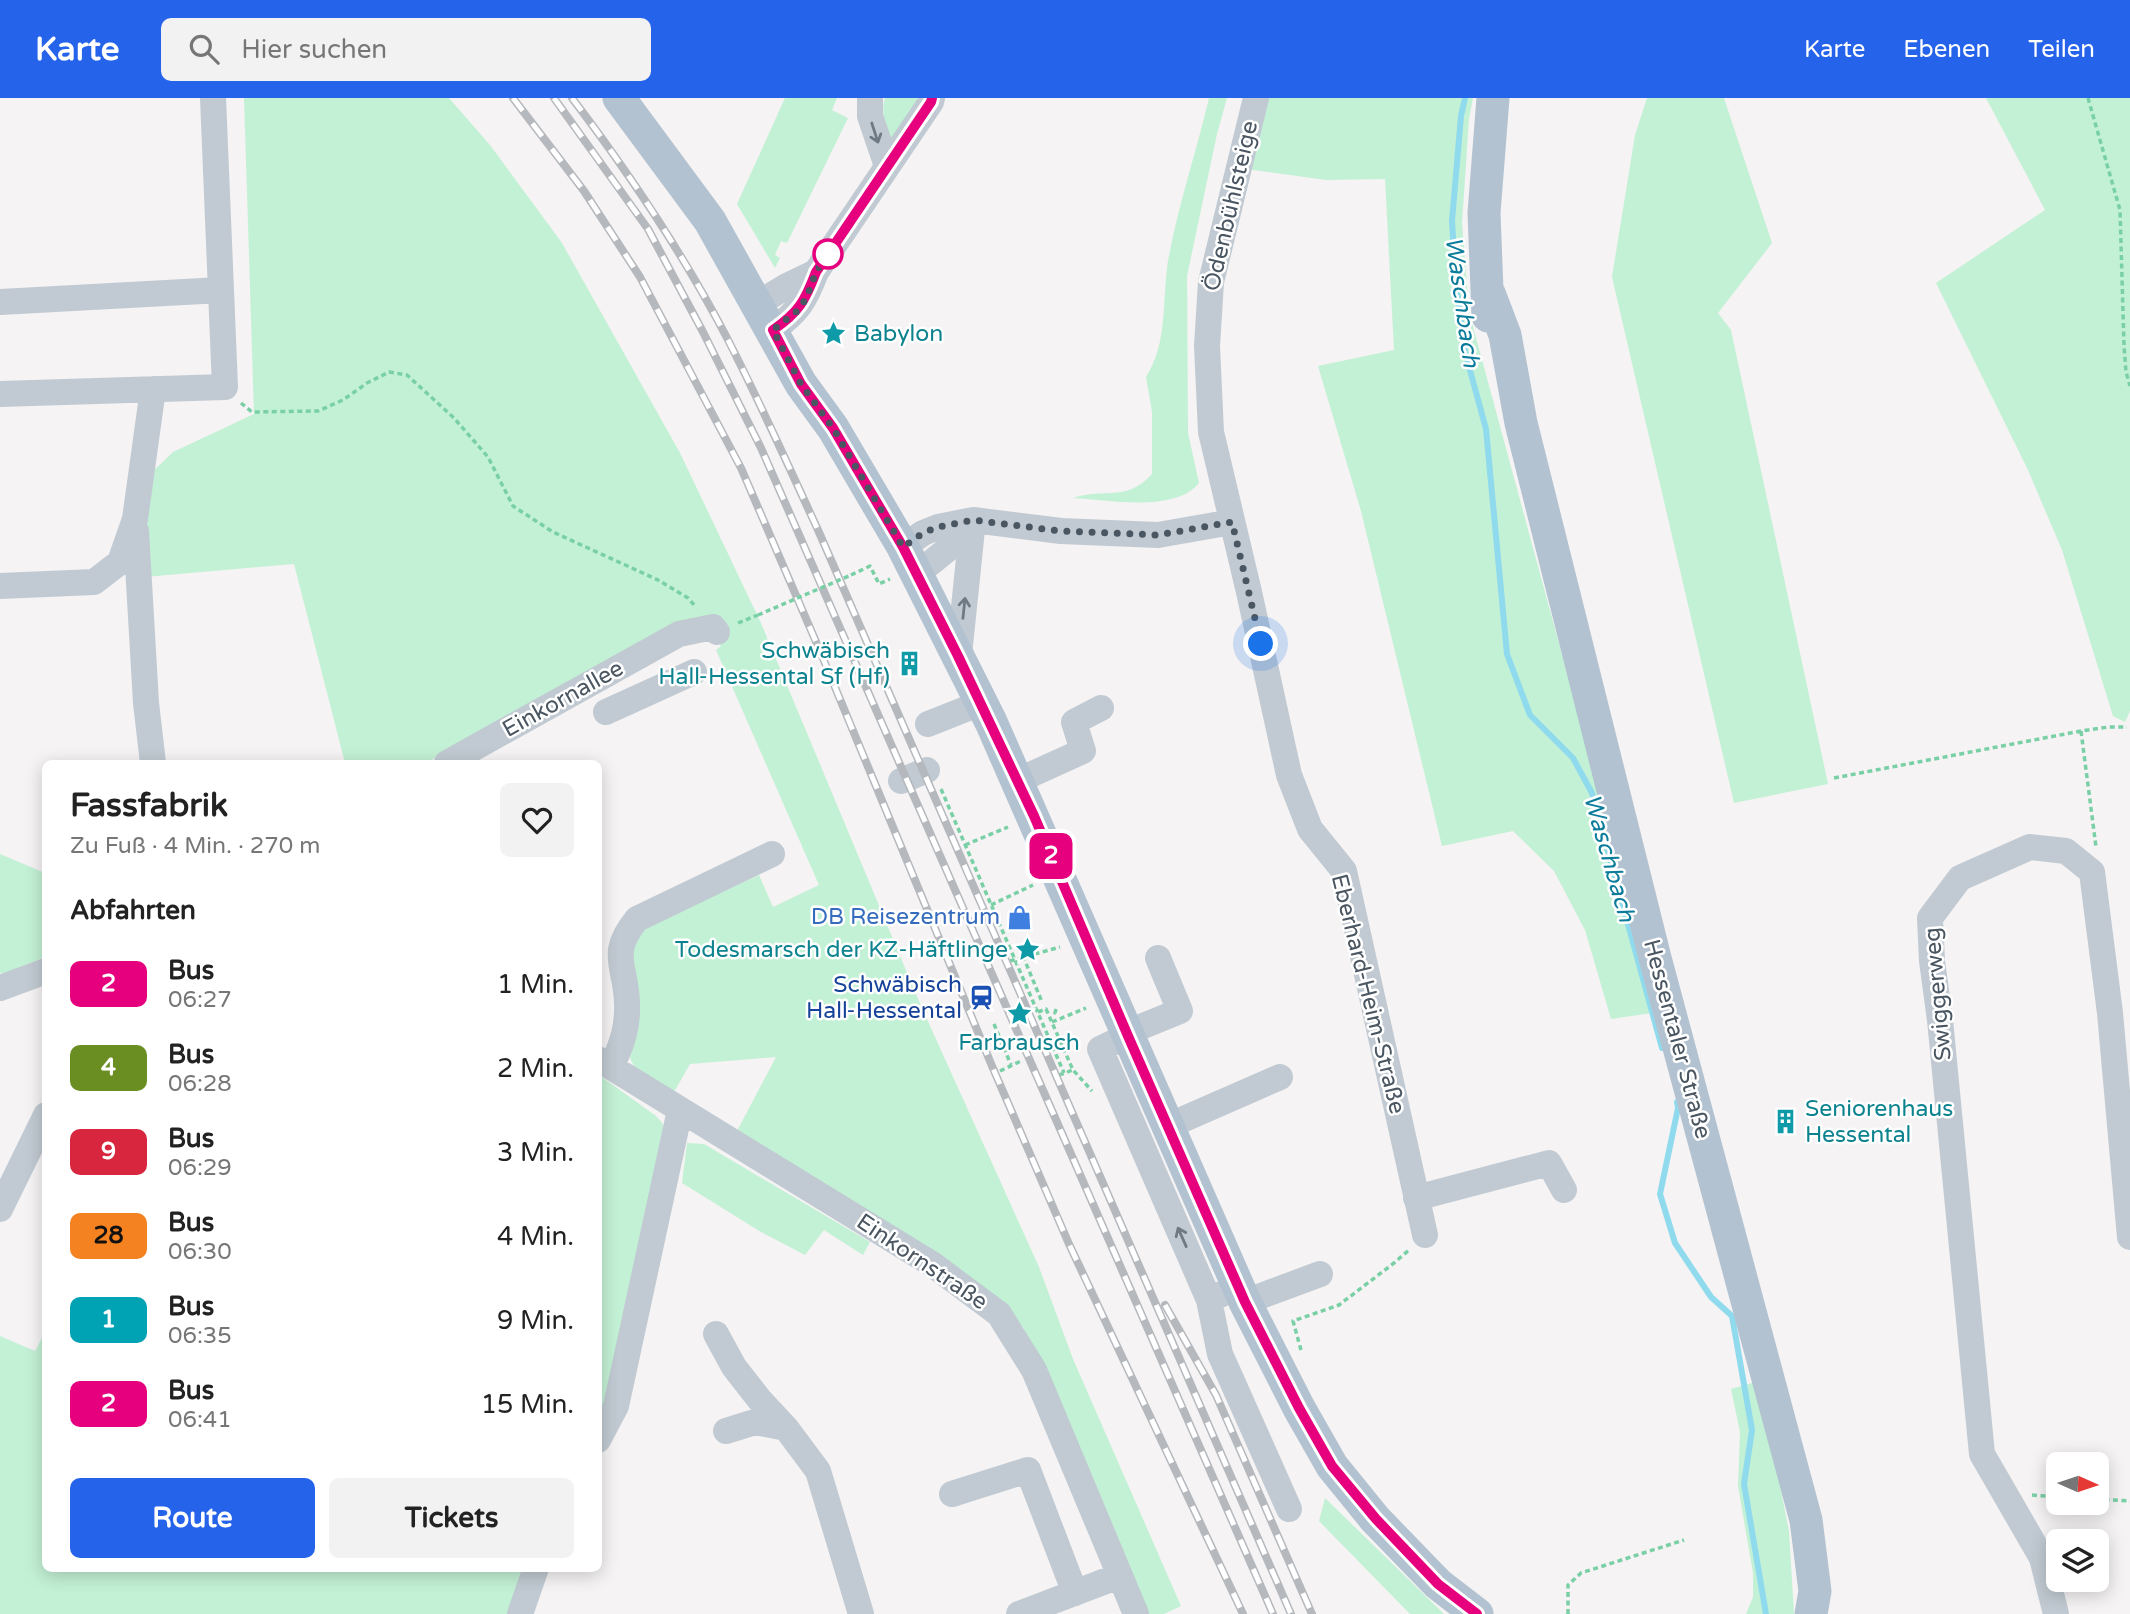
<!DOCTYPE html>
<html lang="de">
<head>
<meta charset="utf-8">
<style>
  :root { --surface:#fff; --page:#f2f2f2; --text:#222; --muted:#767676; --accent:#2563eb }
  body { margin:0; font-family:"Varela Round",sans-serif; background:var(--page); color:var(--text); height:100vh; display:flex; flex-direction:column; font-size:26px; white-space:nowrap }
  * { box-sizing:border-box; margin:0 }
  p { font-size:23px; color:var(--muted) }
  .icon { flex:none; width:38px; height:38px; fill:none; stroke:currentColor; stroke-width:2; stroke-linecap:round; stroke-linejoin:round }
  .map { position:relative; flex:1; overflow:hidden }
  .sheet { position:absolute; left:42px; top:662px; width:560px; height:812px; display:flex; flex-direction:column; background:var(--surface); border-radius:10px; box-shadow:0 4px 18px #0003 }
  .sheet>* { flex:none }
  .badge { padding:0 14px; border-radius:10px; font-size:24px; line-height:46px }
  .needle { width:46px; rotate:93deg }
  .tools { position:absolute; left:2046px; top:1354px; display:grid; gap:14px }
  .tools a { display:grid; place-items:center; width:63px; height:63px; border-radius:10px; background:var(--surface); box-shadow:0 4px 18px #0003; font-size:35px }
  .you { position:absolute; width:35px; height:35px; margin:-18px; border:5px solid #fff; border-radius:50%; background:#1a73e8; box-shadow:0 0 0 10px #1a73e833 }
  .map>.badge { position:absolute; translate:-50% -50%; box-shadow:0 0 0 4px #fff }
  h2 { padding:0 28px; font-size:26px; line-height:63px }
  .round { display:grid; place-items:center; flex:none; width:74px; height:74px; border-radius:10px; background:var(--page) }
  .headline { display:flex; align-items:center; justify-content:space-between; height:119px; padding:0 28px }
  h1 { font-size:33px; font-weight:700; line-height:52px }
  .action { display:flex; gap:14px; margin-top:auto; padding:14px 28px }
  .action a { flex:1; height:80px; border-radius:10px; background:var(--accent); color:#fff; font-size:28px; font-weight:700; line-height:80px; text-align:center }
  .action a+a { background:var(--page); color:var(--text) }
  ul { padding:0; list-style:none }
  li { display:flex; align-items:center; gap:21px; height:84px; padding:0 28px }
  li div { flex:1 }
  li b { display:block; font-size:26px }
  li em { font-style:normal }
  li .badge { min-width:77px; font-weight:700; text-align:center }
  header { display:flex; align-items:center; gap:42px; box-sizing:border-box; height:98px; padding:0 35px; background:var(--accent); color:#fff }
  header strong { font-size:33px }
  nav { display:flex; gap:38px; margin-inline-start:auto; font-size:24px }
  .search { width:490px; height:63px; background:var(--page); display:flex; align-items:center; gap:18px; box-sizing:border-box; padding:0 24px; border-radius:10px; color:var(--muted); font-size:26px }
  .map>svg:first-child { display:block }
  .green { fill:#c3f1d5 }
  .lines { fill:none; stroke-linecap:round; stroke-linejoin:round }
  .stream { stroke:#90daee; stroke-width:6 }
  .path { stroke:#7ad0a6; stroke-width:3.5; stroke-dasharray:5 3.5; stroke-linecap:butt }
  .minor { stroke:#c1cad2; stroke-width:26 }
  .major { stroke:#b3c2d1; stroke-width:33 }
  .rail-casing { stroke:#b5b8bd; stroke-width:8 }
  .rail { stroke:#fff; stroke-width:5; stroke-dasharray:16; stroke-linecap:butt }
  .path-bridge { stroke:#7ad0a6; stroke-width:3.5; stroke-dasharray:5 3.5; stroke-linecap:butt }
  .oneway { stroke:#6e7983 }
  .line-casing { stroke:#fff; stroke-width:16 }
  .line { stroke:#e6007e; stroke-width:10 }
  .walk { stroke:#4a5661; stroke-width:7; stroke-dasharray:0 12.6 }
  .stop-dot { fill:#fff; stroke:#e6007e; stroke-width:3.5 }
  .labels { text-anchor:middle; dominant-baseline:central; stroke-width:5; stroke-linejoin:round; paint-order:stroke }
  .street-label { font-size:23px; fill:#4a5661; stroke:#fff }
  .culture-label { font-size:23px; fill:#0d838f; stroke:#fff; text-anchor:start }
  .shop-label { font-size:23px; fill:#366cbe; stroke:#fff; text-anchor:end }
  .transit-label { font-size:23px; fill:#164399; stroke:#fff; text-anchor:end }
  .water-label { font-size:24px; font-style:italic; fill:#0c7c9b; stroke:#fff }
</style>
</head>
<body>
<header>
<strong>Karte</strong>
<div class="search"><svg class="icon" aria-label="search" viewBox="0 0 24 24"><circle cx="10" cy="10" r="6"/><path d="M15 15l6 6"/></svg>Hier suchen</div>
<nav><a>Karte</a><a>Ebenen</a><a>Teilen</a></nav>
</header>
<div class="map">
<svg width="2130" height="1516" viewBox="0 0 2130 1516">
  <rect width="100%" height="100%" fill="#f5f3f3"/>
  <path class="green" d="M 244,0 L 449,0 L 490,47 L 562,145 L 680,355 L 761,525 L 921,908 L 1039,1169 L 1073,1261 L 1181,1508 L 1164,1516 L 1147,1516 L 1023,1229 L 737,1033 L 776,959 L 690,966 L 674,994 L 635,970 L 630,960 L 633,947 L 630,865 L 636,834 L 759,777 L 773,809 L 819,787 L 716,552 L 721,548 L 706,527 L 580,580 L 426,665 L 345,665 L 294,466 L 145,479 L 144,382 L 173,354 L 254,316 Z
    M 785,0 L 837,0 L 832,12 L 848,20 L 787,145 L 781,143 L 775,157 L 780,160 L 775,170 L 737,106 Z
    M 885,0 L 917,0 L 918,2 L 892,41 C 884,31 881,12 885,0 Z
    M 1209,0 L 1227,0 L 1217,36 L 1187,178 L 1188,335 L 1199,385 C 1175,415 1108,402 1073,400 C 1106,389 1125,405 1152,376 L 1152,314 L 1146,279 C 1168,245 1162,202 1168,163 C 1178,108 1196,55 1209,0 Z
    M 1266,0 L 1473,0 L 1469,21 L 1462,125 L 1469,214 L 1659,914 L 1611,921 L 1585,832 L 1554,773 L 1513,733 L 1442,748 L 1361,413 L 1318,268 L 1394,252 L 1385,81 L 1326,82 L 1246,71 Z
    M 1647,0 L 1724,0 L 1772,145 L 1718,215 L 1731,232 L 1828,686 L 1734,705 L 1612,179 L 1635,37 Z
    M 1986,0 L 2130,0 L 2130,613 L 2125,624 L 2113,618 L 2062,452 L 2028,372 L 1936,185 L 2045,112 Z
    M 0,756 L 45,775 L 45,859 L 6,875 L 0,875 Z
    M 599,977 L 656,1018 L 663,1026 L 663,1051 L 599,1325 Z
    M 687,1045 L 704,1046 L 870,1144 L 863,1157 L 824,1132 L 805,1157 L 761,1134 L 682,1085 Z
    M 45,1234 L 46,1470 L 527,1470 L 515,1516 L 0,1516 L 0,1238 L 35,1253 Z
    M 1759,1283 L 1789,1433 L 1794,1516 L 1746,1516 L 1753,1499 L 1753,1475 L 1738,1388 L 1740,1334 L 1731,1291 Z
    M 1325,1400 L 1444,1516 L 1410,1516 L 1319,1423 Z"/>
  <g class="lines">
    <path class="stream" d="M 1465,0 L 1461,18 L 1452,123 L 1456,186 L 1465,254 L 1486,331 L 1507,556 L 1530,617 L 1573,660 L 1592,695 L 1662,950
      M 1677,1004 L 1678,1010 L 1660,1096 L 1675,1145 L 1711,1199 L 1732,1218 L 1752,1332 L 1744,1386 L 1766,1516"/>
    <path class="path" d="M 2088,0 L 2120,112 L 2124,248 L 2126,274 L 2130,288
      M 241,305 L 252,314 L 318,313 L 343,302 L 367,285 L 389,274 L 407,277 L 454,320 L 488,359 L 513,408 L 553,434 L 658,482 L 688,500 L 696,509
      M 851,477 L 870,468 L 879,486 L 890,481
      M 738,525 L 758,517
      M 2081,633 L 2096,749
      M 1834,680 L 2081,633 L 2109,629 L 2127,629
      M 941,691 L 1064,975
      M 965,747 L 1008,729
      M 991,807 L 1033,787
      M 1023,858 L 1042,904
      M 1010,863 L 1060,849
      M 1056,911 L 1055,915 L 1058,916
      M 1038,914 L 1046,911 L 1073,972 L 1092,993
      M 1052,924 L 1086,910
      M 994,926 L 1011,967
      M 1000,973 L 1023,962
      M 1059,977 L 1073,972
      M 1301,1252 L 1293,1223 L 1339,1207 L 1394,1165 L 1409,1152
      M 2032,1397 L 2058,1399
      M 2096,1401 L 2130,1403
      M 1568,1516 L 1568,1487 L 1581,1475 L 1684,1442"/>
    <path class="minor" d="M 870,0 L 870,18 L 887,68
      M 1256,0 L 1211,184 L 1207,248 L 1211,334 L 1249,494 L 1289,677 L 1310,731 L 1344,773 L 1425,1137
      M 0,204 L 221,192
      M 757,206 L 787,188 L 816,174
      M 773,232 C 798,214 805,203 816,174 L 931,4 L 932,0
      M 0,296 L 225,289 L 213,0
      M 136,433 L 146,605 L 153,665
      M 903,449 L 923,435 L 938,429 L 973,422 L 1061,433 L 1158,437 L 1232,424
      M 917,476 L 959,442 L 973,422
      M 0,488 L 94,484 L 120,464 L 135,421 L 153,291
      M 959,557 L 973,422
      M 606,614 L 694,574
      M 928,626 L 981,605
      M 447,665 L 679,536 L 713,529 L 717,534
      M 901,683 L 927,672
      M 1017,683 L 1083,653 L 1074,624 L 1101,610
      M 0,890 L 46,873
      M 1126,935 L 1180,913 L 1158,860
      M 1127,938 L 1100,951 L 1209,1202
      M 598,961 L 932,1166 L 999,1216 L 1034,1272 L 1136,1516
      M 611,969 C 622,947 628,929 627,905 C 626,867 608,856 637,821 L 772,756
      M 1168,1028 L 1280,979
      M 1416,1100 L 1549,1065 L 1564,1092
      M 0,1111 L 46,1017
      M 1224,1195 L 1209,1202 L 1220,1256 L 1289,1411
      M 1245,1204 L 1320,1176
      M 716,1236 L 734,1269 L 759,1301 L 786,1330 L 818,1373 L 861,1516
      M 726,1333 L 755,1324 L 786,1330
      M 598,1342 L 616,1308 L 680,1012
      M 952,1396 L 1028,1372 L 1075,1495
      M 520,1516 L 536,1470
      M 1019,1516 L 1119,1478
      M 2056,1516 L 2042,1460 L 1982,1356 L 1940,922 L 1932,863 L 1930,820 L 1960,780 L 2030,749 L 2066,753 L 2092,774 L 2110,915 L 2130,1139"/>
    <path class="major" d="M 619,0 L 710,123 L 801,286 L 833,330 L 903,449 L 991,624 L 1245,1204 L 1299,1310 L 1332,1368 L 1375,1421 L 1438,1486 L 1477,1516
      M 1489,195 L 1505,237 L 1521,325 L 1655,860 L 1806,1422 L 1815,1493 L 1811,1516
      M 1488,218 L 1484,115 L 1493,0"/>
    <defs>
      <path id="rail" d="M 513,0 L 584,93 L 640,179 L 741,370 L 820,553 L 992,968 L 1069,1146 L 1243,1516
        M 554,0 L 648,131 L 703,234 L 761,350 L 1273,1516
        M 572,0 C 629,75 682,154 726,238 C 759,302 788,367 818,432 L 1291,1516
        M 1165,1207 L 1216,1297 L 1312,1516"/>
    </defs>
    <use href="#rail" class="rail-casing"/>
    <use href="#rail" class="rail"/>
    <path class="path-bridge" d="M 758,517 L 851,477"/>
  </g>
  <defs><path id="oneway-shaft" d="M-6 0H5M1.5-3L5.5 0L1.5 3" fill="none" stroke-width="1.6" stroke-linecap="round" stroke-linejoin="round" transform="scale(1.75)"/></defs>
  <g class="oneway">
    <use href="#oneway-shaft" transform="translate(875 35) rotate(72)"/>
    <use href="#oneway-shaft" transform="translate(964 510) rotate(-84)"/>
    <use href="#oneway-shaft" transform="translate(1182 1139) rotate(-114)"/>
  </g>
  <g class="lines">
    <defs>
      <path id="line" d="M 932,0 L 931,4 L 816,174 C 805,203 799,214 773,232 L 801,286 L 833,330 L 903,449 L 958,558 L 1034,718 L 1128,938 L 1245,1204 L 1299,1310 L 1332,1368 L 1376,1421 L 1438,1486 L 1477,1516"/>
    </defs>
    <use href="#line" class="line-casing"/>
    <use href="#line" class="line"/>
    <path class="walk" d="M 828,156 L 834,147 L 816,174 L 806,201 L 796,214 L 773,232 L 801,286 L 833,330 L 903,449 L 923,435 L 938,429 L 973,422 L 1060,433 L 1158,437 L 1232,424 L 1261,546"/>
  </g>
  <defs>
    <symbol id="sight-bare" viewBox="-9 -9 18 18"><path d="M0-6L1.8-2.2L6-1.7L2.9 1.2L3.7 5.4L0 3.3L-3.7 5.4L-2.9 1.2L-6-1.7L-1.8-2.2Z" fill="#0f9aa8" stroke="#fff" stroke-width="2.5" paint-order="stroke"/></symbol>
    <symbol id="building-bare" viewBox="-9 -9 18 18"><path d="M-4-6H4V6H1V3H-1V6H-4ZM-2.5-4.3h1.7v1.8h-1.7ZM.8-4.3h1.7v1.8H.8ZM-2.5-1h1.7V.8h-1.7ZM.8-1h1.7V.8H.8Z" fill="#0f9aa8" stroke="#fff" stroke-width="2.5" paint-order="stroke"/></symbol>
    <symbol id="shop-bare" viewBox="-9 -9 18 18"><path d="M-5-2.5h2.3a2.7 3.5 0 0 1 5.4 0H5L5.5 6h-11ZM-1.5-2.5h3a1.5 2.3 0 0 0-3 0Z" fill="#3f7fe0" stroke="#fff" stroke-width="2.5" paint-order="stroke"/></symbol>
    <symbol id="station-bare" viewBox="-9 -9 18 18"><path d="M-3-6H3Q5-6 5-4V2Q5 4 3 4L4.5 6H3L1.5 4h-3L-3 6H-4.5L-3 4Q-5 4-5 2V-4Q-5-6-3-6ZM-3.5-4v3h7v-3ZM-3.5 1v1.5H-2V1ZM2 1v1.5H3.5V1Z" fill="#1a4fb4" stroke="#fff" stroke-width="2.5" paint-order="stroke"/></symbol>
  </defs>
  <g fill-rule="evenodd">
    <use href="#sight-bare" x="816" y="218" width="35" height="35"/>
    <use href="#building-bare" x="892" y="548" width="35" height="35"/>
    <use href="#shop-bare" x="1002" y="802" width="35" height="35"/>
    <use href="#sight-bare" x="1010" y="834" width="35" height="35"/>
    <use href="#station-bare" x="964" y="882" width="35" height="35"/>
    <use href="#sight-bare" x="1002" y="898" width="35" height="35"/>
    <use href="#building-bare" x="1768" y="1006" width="35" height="35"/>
  </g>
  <circle class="stop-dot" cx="828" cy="156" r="14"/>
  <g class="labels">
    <g class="street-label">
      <text transform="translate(1231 108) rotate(-77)">Ödenbühlsteige</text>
      <text transform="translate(563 601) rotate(-29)">Einkornallee</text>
      <text transform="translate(1368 896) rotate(76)">Eberhard-Heim-Straße</text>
      <text transform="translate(1938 896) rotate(-95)">Swiggerweg</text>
      <text transform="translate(1677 941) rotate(75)">Hessentaler Straße</text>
      <text transform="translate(922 1164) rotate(34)">Einkornstraße</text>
    </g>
    <g class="culture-label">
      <text x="854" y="236">Babylon</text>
      <text x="890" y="553" text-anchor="end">Schwäbisch<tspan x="890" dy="26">Hall-Hessental Sf (Hf)</tspan></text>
      <text x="1008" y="852" text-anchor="end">Todesmarsch der KZ-Häftlinge</text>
      <text x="1019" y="945" text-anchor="middle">Farbrausch</text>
      <text x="1805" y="1011">Seniorenhaus<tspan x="1805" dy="26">Hessental</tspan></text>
    </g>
    <g class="shop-label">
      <text x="1000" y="819">DB Reisezentrum</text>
    </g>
    <g class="transit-label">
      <text x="962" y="887">Schwäbisch<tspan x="962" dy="26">Hall-Hessental</tspan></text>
    </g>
    <g class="water-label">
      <text transform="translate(1462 204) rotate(82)">Waschbach</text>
      <text transform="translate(1609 760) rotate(74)">Waschbach</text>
    </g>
  </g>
</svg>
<div class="tools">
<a><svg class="needle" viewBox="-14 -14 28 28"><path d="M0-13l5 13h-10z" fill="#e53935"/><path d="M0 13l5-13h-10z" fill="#767676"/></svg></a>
<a><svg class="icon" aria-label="layers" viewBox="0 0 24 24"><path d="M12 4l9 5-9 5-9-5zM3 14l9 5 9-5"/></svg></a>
</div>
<div class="you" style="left:1261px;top:546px"></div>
<b class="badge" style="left:1051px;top:758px;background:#e6007e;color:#fff">2</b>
<section class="sheet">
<div class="headline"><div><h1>Fassfabrik</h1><p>Zu Fuß · 4 Min. · 270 m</p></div><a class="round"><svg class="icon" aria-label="heart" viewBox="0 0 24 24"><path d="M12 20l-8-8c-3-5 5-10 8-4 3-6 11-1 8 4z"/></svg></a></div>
<h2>Abfahrten</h2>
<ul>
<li><span class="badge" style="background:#e6007e;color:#fff">2</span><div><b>Bus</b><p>06:27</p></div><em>1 Min.</em></li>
<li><span class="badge" style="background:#6b8e23;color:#fff">4</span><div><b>Bus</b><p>06:28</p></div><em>2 Min.</em></li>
<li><span class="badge" style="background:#d7263d;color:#fff">9</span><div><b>Bus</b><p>06:29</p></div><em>3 Min.</em></li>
<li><span class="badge" style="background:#f58220;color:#111">28</span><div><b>Bus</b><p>06:30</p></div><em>4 Min.</em></li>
<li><span class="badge" style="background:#00a3b4;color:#fff">1</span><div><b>Bus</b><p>06:35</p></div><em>9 Min.</em></li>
<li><span class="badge" style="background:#e6007e;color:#fff">2</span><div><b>Bus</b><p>06:41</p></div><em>15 Min.</em></li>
</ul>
<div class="action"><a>Route</a><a>Tickets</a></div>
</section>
</div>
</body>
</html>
